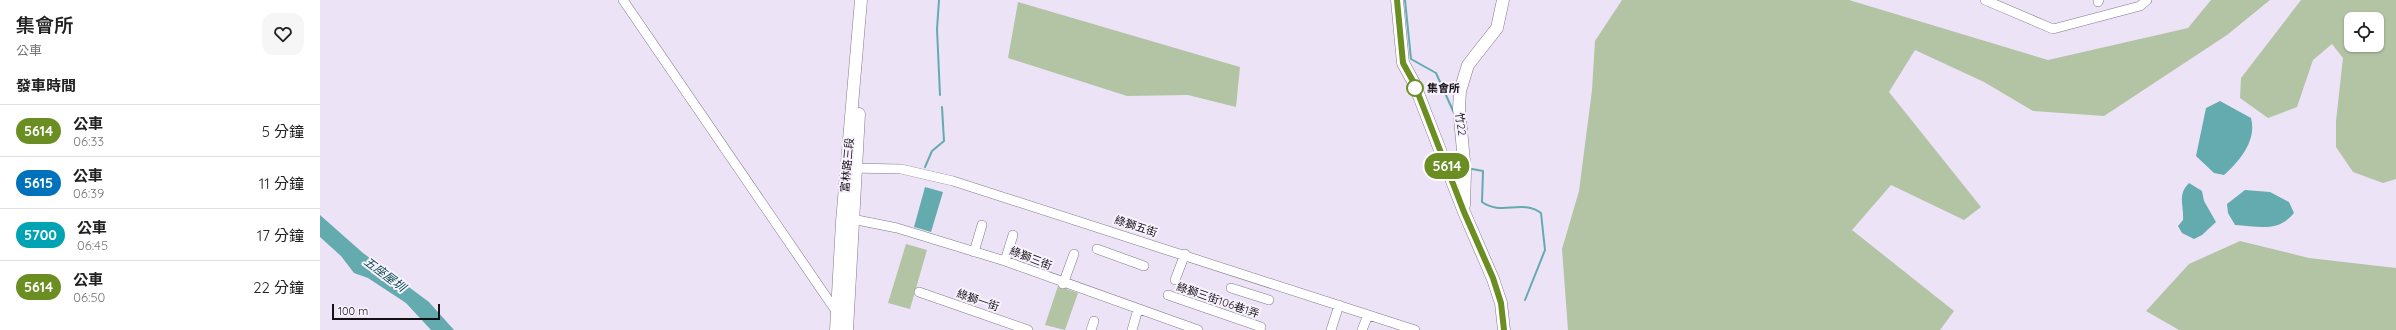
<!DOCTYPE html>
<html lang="zh-TW">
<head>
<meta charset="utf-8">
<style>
  :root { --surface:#fff; --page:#f6f6f6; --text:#222; --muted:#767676; --line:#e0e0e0 }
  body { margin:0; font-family:Quicksand,"Noto Sans TC",sans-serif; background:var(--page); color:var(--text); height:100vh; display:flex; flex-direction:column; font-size:15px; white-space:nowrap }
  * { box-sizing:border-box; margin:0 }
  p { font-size:13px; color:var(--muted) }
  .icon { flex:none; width:22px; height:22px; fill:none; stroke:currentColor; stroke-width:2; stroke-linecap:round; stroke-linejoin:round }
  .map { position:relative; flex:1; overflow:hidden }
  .sheet { display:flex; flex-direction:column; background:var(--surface); width:320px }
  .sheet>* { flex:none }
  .badge { padding:0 8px; border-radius:13px; font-size:14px; line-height:26px }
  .fabs { position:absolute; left:2024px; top:12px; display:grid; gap:8px }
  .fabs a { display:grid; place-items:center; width:40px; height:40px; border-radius:8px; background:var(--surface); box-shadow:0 1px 3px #0004; font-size:20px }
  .scale { position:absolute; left:12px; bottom:10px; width:108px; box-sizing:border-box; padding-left:4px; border:2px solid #131016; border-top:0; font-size:11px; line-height:14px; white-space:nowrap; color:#131016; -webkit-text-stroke:3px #f8f2fe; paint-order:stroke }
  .map>.badge { position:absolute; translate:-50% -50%; box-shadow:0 0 0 2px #fff }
  h2 { padding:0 16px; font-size:15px; line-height:36px }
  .round { display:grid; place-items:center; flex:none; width:42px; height:42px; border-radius:12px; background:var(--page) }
  .overview { display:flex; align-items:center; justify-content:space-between; height:68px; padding:0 16px }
  h1 { font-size:19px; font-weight:600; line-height:30px }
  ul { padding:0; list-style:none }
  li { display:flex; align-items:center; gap:12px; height:52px; padding:0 16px; border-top:1px solid var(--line) }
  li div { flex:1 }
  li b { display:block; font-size:15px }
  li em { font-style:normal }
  li .badge { min-width:44px; font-weight:700; text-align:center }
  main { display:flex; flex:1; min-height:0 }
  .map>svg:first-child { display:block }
  .green { fill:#b2c4a4; fill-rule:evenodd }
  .water { fill:#63abae }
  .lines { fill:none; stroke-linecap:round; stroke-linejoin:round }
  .stream { stroke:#63abae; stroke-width:2 }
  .street-casing { stroke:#81788a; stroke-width:10 }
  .secondary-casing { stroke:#81788a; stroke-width:13 }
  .street { stroke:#fff; stroke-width:9 }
  .secondary { stroke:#fff; stroke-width:12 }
  .line-casing { stroke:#fff; stroke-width:9 }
  .line { stroke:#6b8e23; stroke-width:6 }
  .stop-dot { fill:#fff; stroke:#6b8e23; stroke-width:2 }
  .labels { text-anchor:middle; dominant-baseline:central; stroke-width:4; stroke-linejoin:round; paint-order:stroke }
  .stop-label { font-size:11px; font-weight:bold; fill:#131016; stroke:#f8f2fe; text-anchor:start }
  .street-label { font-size:11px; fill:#131016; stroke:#f8f2fe }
  .water-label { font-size:12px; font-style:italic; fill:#0d4e51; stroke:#f8f2fe }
</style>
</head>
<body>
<main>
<section class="sheet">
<div class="overview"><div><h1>集會所</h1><p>公車</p></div><a class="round"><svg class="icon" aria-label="heart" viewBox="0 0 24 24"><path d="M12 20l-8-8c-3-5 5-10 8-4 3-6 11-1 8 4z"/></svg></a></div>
<h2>發車時間</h2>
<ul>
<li><span class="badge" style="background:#6b8e23;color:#fff">5614</span><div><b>公車</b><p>06:33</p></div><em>5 分鐘</em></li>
<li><span class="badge" style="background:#0072bc;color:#fff">5615</span><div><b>公車</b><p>06:39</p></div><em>11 分鐘</em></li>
<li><span class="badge" style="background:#00a3b4;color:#fff">5700</span><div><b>公車</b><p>06:45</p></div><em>17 分鐘</em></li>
<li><span class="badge" style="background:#6b8e23;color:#fff">5614</span><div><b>公車</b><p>06:50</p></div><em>22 分鐘</em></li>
</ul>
</section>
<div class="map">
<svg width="2076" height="330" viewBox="0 0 2076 330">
  <rect width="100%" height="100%" fill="#ede3f7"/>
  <path class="green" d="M 1302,0 L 1529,0 L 1728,60 L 1868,28 L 1891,0 L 1950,0 L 1907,35 L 1784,116 L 1713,111 L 1664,82 L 1595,50 L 1569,92 L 1661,207 L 1644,220 L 1571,185 L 1532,230 L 1634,311 L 1620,330 L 1248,330 L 1242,249 L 1259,191 L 1272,90 L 1275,41 Z
    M 1981,0 L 2076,0 L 2076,179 L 2063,183 L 2033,172 L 2016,147 L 2016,121 L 2023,58 L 2012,44 L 1993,60 L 1977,107 L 1948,118 L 1920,98 L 1921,78 ZM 2031,19 L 2057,19 L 2057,45 L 2031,45 Z
    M 698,2 L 920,67 L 916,107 L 868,95 L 807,96 L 688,58 Z
    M 1920,241 L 1989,258 L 2076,268 L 2076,330 L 1859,330 L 1826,311 L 1869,264 Z
    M 586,244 L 607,250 L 590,309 L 568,303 Z
    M 738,286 L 758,293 L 745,330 L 725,325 Z"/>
  <path class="water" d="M 1900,101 L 1931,118 C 1937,140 1920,161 1904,175 L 1894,173 L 1876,156 L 1886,108 Z
    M 1869,183 L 1882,191 L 1884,201 L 1896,222 L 1882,235 L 1874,239 L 1862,233 L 1858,226 L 1863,220 C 1864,205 1857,195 1869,183 Z
    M 605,187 L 623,192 L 611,232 L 594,227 Z
    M 1925,190 L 1950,192 L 1969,202 L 1974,213 C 1958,233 1938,226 1915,225 L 1908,213 L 1907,204 Z
    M 0,215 L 43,253 L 109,302 L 134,330 L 111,330 L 86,303 L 48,278 L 34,273 L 21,256 L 0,237 Z"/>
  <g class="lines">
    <path class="stream" d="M 619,0 L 617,29 L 620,95
      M 1085,0 L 1091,59 L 1116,73 L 1134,113
      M 605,167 L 612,151 L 624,141 L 622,107
      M 1152,169 L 1163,171 L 1162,202 C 1181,216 1202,199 1221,213 L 1225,250 L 1205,300"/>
    <defs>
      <path id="street" d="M 303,0 L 518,314
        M 1665,0 L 1733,29 L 1820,6 L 1827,0
        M 1778,2 L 1779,0
        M 530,168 L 581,169 L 633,181 L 1095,330
        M 532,219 L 577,228 L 685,261 L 878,330
        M 777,249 L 824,266
        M 654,252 L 662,225
        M 685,261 L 693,235
        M 855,280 L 865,254
        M 743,284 L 754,254
        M 911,288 L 949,300
        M 599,292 L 708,330
        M 848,295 L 941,327
        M 771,330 L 774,321
        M 812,330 L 818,309
        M 1011,330 L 1019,305
        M 1042,330 L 1048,315"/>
      <path id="secondary" d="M 1077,0 L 1083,63 L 1094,83 L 1144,212 L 1173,279 L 1181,303 L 1184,330
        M 1144,205 L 1145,172 L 1139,108 L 1140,91 L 1148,65 L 1177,28 L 1183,0
        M 516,330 L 522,222 L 541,0
        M 527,330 L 539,114"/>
    </defs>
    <use href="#street" class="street-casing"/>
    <use href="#secondary" class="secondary-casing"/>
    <use href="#street" class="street"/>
    <use href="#secondary" class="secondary"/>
  </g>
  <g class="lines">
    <defs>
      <path id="line" d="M 1077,0 L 1083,63 L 1094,83 L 1144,212 L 1173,278 L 1181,303 L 1184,330"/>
    </defs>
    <use href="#line" class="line-casing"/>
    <use href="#line" class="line"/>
  </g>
  <circle class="stop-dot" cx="1095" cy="88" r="8"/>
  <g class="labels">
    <g class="stop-label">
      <text x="1107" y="88">集會所</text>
    </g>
    <g class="street-label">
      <text transform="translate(1141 124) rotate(83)">竹22</text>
      <text transform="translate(527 165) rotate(-85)">富林路三段</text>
      <text transform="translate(816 226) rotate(18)">綠獅五街</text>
      <text transform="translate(711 258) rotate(21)">綠獅三街</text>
      <text transform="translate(658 300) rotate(19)">綠獅一街</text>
      <text transform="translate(898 300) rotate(19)">綠獅三街106巷1弄</text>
    </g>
    <g class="water-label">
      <text transform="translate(65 274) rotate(37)">五座屋圳</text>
    </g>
  </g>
</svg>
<div class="fabs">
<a><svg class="icon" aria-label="locate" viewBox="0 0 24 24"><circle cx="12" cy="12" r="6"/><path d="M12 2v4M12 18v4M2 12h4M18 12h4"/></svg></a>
</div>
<div class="scale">100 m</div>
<b class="badge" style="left:1127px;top:166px;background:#6b8e23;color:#fff">5614</b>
</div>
</main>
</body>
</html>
